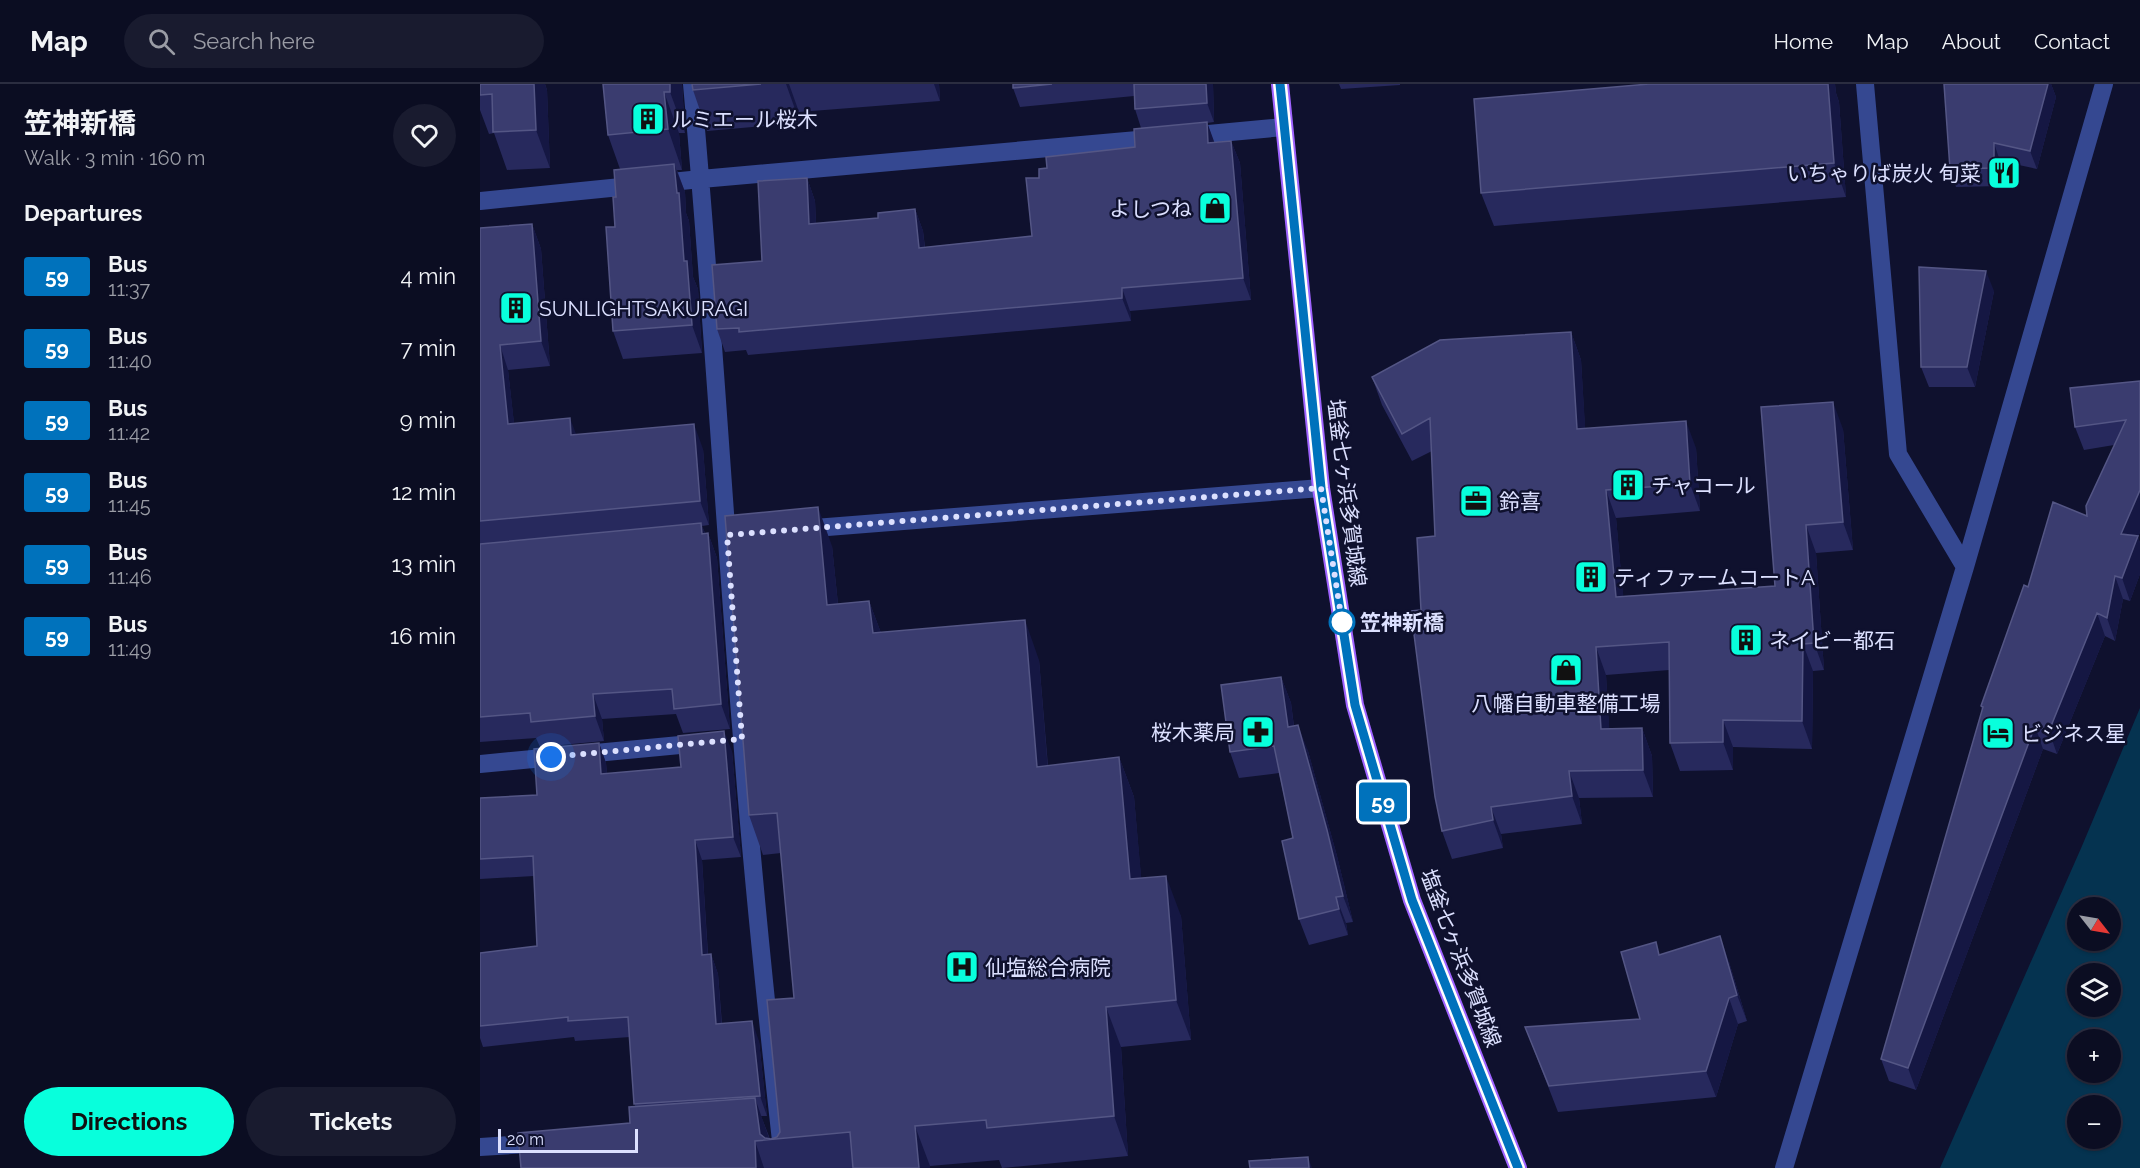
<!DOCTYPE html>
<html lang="en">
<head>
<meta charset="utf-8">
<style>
  :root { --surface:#0b0d22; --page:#191b2f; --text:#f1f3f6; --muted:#9a9ca5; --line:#2b2d40; --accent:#08ffdc }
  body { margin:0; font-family:Raleway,"Noto Sans JP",sans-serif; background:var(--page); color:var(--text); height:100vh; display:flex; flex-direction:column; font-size:22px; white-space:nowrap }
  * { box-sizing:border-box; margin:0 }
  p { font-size:20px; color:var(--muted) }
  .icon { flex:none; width:33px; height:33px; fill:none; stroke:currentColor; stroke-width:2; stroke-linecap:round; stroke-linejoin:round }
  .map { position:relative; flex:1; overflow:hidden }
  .details { display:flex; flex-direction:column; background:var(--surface); width:480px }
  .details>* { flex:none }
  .badge { padding:0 12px; border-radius:4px; font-size:21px; line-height:39px }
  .needle { width:39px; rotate:121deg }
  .controls { position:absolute; left:1587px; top:813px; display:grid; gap:12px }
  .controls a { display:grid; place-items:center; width:54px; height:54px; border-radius:50%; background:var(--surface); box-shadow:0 2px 4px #0004,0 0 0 2px var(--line); font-size:30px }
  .scale { position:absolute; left:18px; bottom:15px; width:140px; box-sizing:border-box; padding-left:6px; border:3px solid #dce0ff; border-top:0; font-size:16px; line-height:21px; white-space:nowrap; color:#dce0ff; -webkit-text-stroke:4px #0f112e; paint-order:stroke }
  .you { position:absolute; width:30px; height:30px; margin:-15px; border:4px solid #fff; border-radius:50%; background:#1a73e8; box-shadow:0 0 0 9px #1a73e833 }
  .map>.badge { position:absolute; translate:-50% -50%; box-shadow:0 0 0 3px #fff }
  h2 { padding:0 24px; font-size:22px; line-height:54px }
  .round { display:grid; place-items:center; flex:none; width:63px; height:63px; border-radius:32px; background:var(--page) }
  .headline { display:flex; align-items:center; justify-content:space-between; height:102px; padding:0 24px }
  h1 { font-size:28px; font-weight:700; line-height:45px }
  .button { display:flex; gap:12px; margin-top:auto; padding:12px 24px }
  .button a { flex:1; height:69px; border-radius:36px; background:var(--accent); color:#111; font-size:24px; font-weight:700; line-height:69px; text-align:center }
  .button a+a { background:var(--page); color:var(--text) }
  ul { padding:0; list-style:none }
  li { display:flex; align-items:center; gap:18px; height:72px; padding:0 24px }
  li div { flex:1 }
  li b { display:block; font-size:22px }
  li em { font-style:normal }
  li .badge { min-width:66px; font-weight:700; text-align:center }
  header { display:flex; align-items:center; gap:36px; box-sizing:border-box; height:84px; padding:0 30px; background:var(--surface); border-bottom:2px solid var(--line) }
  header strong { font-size:28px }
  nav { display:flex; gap:33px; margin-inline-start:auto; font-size:21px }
  .search { width:420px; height:54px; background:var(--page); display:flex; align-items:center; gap:15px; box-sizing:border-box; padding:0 21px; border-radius:33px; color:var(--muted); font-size:22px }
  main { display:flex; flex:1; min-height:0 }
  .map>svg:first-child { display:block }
  .water { fill:#053350; fill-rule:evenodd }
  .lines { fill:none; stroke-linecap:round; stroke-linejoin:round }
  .minor { stroke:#354891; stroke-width:18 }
  .major { stroke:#9f63ff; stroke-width:18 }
  .wall { fill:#27295d }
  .shaded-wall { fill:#151743 }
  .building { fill:#3a3c6f; stroke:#545685; stroke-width:1.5 }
  .line-casing { stroke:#fff; stroke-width:14 }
  .line { stroke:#0072bc; stroke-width:9 }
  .walk { stroke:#dce0ff; stroke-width:6; stroke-dasharray:0 10.8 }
  .stop-dot { fill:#fff; stroke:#0072bc; stroke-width:3 }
  .labels { text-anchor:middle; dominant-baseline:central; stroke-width:5; stroke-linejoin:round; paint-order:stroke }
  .poi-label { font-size:21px; fill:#dce0ff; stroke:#0f112e; text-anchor:start }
  .street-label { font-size:21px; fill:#dce0ff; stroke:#0f112e }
  .stop-label { font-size:21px; font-weight:bold; fill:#dce0ff; stroke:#0f112e; text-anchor:start }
</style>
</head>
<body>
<header>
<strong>Map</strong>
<div class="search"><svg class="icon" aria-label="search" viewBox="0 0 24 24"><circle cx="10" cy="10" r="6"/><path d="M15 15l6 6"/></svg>Search here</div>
<nav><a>Home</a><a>Map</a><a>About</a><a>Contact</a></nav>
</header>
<main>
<section class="details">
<div class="headline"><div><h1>笠神新橋</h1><p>Walk · 3 min · 160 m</p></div><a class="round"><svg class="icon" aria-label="heart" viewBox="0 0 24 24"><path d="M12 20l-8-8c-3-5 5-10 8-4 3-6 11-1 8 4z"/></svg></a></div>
<h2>Departures</h2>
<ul>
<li><span class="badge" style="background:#0072bc;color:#fff">59</span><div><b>Bus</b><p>11:37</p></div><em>4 min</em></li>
<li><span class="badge" style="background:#0072bc;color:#fff">59</span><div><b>Bus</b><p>11:40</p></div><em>7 min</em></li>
<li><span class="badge" style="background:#0072bc;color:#fff">59</span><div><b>Bus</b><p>11:42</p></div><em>9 min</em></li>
<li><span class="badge" style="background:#0072bc;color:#fff">59</span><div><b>Bus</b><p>11:45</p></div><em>12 min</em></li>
<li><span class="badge" style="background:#0072bc;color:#fff">59</span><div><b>Bus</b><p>11:46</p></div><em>13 min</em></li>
<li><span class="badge" style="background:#0072bc;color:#fff">59</span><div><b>Bus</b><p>11:49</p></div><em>16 min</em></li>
</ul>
<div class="button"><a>Directions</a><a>Tickets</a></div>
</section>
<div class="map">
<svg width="1660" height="1084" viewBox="0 0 1660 1084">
  <rect width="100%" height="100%" fill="#0f112e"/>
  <path class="water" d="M 1660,624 L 1660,1084 L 1460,1084 L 1602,762 ZM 1598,824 L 1630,824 L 1630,856 L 1598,856 ZM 1598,890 L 1630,890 L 1630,922 L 1598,922 ZM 1598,956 L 1630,956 L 1630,988 L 1598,988 ZM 1598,1022 L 1630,1022 L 1630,1054 L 1598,1054 Z"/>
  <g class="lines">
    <path class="minor" d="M 212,0 C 232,218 244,436 262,654 C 273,798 288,941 304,1084
      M 1385,0 L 1418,370 L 1485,483
      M 707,52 L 804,43
      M 0,117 L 221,95 L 680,54
      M 322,445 L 841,404
      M 0,680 L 221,659
      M 0,1063 L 64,1059
      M 1304,1084 L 1485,483 L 1624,0"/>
    <path class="major" d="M 800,0 L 841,404 L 875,621 L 932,816 L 1038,1084"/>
  </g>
  <path class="wall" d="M 0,0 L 65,0 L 67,6 L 70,84 L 27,86 L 14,49 L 9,50 L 0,26 Z
    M 123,0 L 202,0 L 205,49 L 199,49 L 202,86 L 197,86 L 205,108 L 206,129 L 209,137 L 213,193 L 218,205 L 222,269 L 143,275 L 133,247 L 135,143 L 140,85 L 128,51 Z
    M 212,0 L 459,0 L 460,17 L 319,28 L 320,39 L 227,47 L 213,6 Z
    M 533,0 L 733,0 L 734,38 L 727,39 L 734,59 L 751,57 L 760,79 L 771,216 L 650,227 L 651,237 L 268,271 L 266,266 L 245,268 L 237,245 L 282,177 L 327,94 L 335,117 L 336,140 L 398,134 L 435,125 L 443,147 L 445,163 L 552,152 L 559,94 L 567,84 L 655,63 L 661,44 L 655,25 L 654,12 L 540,23 L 533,4 Z
    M 859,0 L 920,0 L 920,1 L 861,5 Z
    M 1169,0 L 1355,0 L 1356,9 L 1359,18 L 1366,113 L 1014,142 L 1001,109 Z
    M 1464,0 L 1571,0 L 1576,13 L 1557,85 L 1520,77 L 1520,102 L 1476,103 L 1470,85 Z
    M 52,140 L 61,165 L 70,282 L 28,286 L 34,340 L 96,351 L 223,365 L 229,441 L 222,442 L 225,449 L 228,449 L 237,474 L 250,645 L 203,649 L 196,630 L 122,635 L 124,657 L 60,663 L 56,654 L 0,658 L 0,144 Z
    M 1514,207 L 1495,303 L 1449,303 L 1441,283 Z
    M 1091,248 L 1101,276 L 1105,345 L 1216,364 L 1220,427 L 1136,434 L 1143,512 L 1295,502 L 1363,345 L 1373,466 L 1336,469 L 1344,586 L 1333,587 L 1332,665 L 1253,663 L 1253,686 L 1200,687 L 1190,659 L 1189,586 L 1126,591 L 1129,645 L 1162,644 L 1172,672 L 1173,713 L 1099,714 L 1102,740 L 1021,750 L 1023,764 L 972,775 L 962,747 L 941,526 L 955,452 L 952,367 L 932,377 L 902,321 L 892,293 Z
    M 1660,297 L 1660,448 L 1658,453 L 1660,459 L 1660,490 L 1650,517 L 1643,515 L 1635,557 L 1625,552 L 1577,670 L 1563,665 L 1436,1006 L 1409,997 L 1401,975 L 1502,626 L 1501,622 L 1548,503 L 1607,432 L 1634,361 L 1604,366 L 1595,343 Z
    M 352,462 L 358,520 L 389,517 L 401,549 L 559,576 L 568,682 L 639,673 L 654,713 L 661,794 L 701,832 L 711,956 L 641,963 L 648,1072 L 522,1084 L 519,1076 L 450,1082 L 450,1084 L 41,1084 L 150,1039 L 155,1023 L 150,953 L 95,957 L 94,953 L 3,963 L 0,954 L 0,869 L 57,862 L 54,792 L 0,795 L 0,714 L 57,711 L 119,659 L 126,679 L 127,690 L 201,683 L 252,667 L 261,773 L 222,776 L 228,870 L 231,870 L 238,890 L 242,940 L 279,957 L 287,1032 L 281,1032 L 290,1055 L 291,1055 L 297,1053 L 300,1048 L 314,914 L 301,769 L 283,771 L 269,731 Z
    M 801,593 L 811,619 L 814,642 L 828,667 L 857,772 L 873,838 L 866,839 L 868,851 L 829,861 L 819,835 L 813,754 L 799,689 L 759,694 L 750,668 Z
    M 1180,871 L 1249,878 L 1267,937 L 1258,940 L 1236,1013 L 1078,1028 L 1045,943 L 1160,935 Z"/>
  <path class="shaded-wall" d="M 54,0 L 65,0 L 67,6 L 70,84 L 56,46 Z
    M 190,0 L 202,0 L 205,49 L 190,8 Z
    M 306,0 L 309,0 L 319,28 L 320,39 Z
    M 454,0 L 459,0 L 460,17 Z
    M 726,0 L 733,0 L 734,38 L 727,19 Z
    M 1348,0 L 1355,0 L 1356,9 L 1359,18 L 1366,113 L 1354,79 Z
    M 1568,0 L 1571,0 L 1576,13 L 1557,85 L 1550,67 Z
    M 184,8 L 199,49 L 202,86 L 188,45 Z
    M 727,38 L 735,60 L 728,59 Z
    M 751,57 L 760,79 L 771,216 L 763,194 Z
    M 1514,59 L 1520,77 L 1520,102 L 1514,84 Z
    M 194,80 L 205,108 L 206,129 L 209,137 L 213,193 L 218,205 L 222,269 L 212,241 L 204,177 Z
    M 327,94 L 335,117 L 337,163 L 329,140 Z
    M 435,125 L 443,147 L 447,186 L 439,164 Z
    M 52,140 L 61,165 L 70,282 L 61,257 Z
    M 1506,187 L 1514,207 L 1495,303 L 1487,283 Z
    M 642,204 L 650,227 L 651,237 L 642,214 Z
    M 1091,248 L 1101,276 L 1107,373 L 1097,345 Z
    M 20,261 L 28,286 L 37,365 L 28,340 Z
    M 1353,318 L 1363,345 L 1373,466 L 1363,438 Z
    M 90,334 L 99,358 L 91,351 Z
    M 1206,337 L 1216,364 L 1220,427 L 1210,400 Z
    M 214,340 L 223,365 L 229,441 L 220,417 Z
    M 1126,406 L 1136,434 L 1146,540 L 1136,513 Z
    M 1660,406 L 1660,448 L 1658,453 L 1660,459 L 1660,490 L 1650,517 L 1642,494 L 1641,450 Z
    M 338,423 L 352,462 L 362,560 L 347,521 Z
    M 221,439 L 229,459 L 228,449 L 237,474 L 250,645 L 241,620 Z
    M 1326,441 L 1336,469 L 1344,586 L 1334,559 Z
    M 1635,492 L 1643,515 L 1635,557 L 1627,534 Z
    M 389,517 L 404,557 L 393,549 Z
    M 1617,529 L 1625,552 L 1577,670 L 1569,647 Z
    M 545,536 L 559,576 L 571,723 L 557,683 Z
    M 1323,560 L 1333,587 L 1332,665 L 1322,637 Z
    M 1116,563 L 1126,591 L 1131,672 L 1121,645 Z
    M 801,593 L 811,619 L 817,669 L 808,643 Z
    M 113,610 L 122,635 L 124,657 L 115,632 Z
    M 1243,636 L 1253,663 L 1253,686 L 1243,658 Z
    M 818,641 L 828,667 L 857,772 L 873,838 L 863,812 Z
    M 1555,642 L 1563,665 L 1436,1006 L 1428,984 Z
    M 1162,644 L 1172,672 L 1173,713 L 1163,686 Z
    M 244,647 L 252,667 L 261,773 L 253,753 Z
    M 119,659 L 126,679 L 129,710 L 121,690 Z
    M 639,673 L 654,713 L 665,835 L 650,795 Z
    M 1089,687 L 1099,714 L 1102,740 L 1092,712 Z
    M 1011,723 L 1021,750 L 1023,764 L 1013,736 Z
    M 215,756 L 222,776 L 229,891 L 222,871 Z
    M 686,792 L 701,832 L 711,956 L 696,916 Z
    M 856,813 L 866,839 L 868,851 L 859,825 Z
    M 1240,852 L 1249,878 L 1267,937 L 1257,911 Z
    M 231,870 L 238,890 L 243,960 L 236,940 Z
    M 1249,914 L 1258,940 L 1236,1013 L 1226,987 Z
    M 626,923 L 641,963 L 648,1072 L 634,1032 Z
    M 272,937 L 279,957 L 287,1032 L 280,1012 Z
    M 275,1014 L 289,1054 L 290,1056 L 282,1056 L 280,1050 Z
    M 435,1042 L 450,1082 L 450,1084 L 439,1084 Z
    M 275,1057 L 284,1084 L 276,1084 Z
    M 828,1073 L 832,1084 L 829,1084 Z"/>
  <path class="building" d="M 0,0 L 54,0 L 56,46 L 13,48 L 12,10 L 0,11 Z
    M 123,0 L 190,0 L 190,8 L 184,8 L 188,45 L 128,51 Z
    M 212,0 L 281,0 L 213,6 Z
    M 533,0 L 572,0 L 533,4 Z
    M 654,0 L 726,0 L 727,19 L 655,25 Z
    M 1169,0 L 1348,0 L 1354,79 L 1001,109 L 994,15 Z
    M 1464,0 L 1568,0 L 1550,67 L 1514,59 L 1514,84 L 1470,85 Z
    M 727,38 L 728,59 L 751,57 L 763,194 L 642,204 L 642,214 L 259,248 L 259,244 L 237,245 L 232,181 L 282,177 L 278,97 L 327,94 L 329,140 L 398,134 L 398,129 L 435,125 L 439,164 L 552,152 L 546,94 L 559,94 L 559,85 L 567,84 L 566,73 L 655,63 L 654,45 Z
    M 194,80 L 197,109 L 199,109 L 204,177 L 207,177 L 212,241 L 133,247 L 126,143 L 135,143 L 133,113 L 136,113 L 134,86 Z
    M 52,140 L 61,257 L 20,261 L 28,340 L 90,334 L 91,351 L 214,340 L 220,417 L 0,437 L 0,144 Z
    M 1439,183 L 1506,187 L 1487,283 L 1441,283 Z
    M 1091,248 L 1097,345 L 1206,337 L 1210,400 L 1126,406 L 1136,513 L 1295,502 L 1281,323 L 1353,318 L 1363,438 L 1326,441 L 1334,559 L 1323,560 L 1322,637 L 1243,636 L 1243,658 L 1190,659 L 1189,558 L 1116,563 L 1121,645 L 1162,644 L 1163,686 L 1089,687 L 1092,712 L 1011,723 L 1013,736 L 962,747 L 955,713 L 931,527 L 941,526 L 937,454 L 955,452 L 950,334 L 922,350 L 892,293 L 960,256 Z
    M 1660,297 L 1660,406 L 1641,450 L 1658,452 L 1642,494 L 1635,492 L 1627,534 L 1617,529 L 1569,647 L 1555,642 L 1428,984 L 1401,975 L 1503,623 L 1501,622 L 1544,501 L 1548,503 L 1573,418 L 1607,432 L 1606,422 L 1646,336 L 1595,343 L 1590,304 Z
    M 338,423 L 347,521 L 389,517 L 393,549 L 545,536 L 557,683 L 639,673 L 650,795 L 686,792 L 696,916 L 626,923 L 634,1032 L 507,1044 L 506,1036 L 435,1042 L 439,1084 L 373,1084 L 370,1048 L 275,1057 L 276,1084 L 41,1084 L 38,1049 L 150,1039 L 149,1023 L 275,1014 L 280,1050 L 285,1054 L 291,1055 L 297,1053 L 300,1048 L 287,916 L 314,914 L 297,729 L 269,731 L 245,432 Z
    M 221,439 L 222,450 L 228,449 L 241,620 L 194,625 L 192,605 L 113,610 L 115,632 L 51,638 L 50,629 L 0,633 L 0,460 Z
    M 801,593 L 808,643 L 818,641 L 847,746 L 863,812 L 856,813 L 859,825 L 819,835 L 802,757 L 813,754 L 794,662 L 750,668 L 741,601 Z
    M 244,647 L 253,753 L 215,756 L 222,871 L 231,870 L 236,940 L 272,937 L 280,1012 L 154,1020 L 148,933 L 88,937 L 88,933 L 0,942 L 0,869 L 57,862 L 53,772 L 0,775 L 0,714 L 57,711 L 54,665 L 119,659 L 121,690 L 201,683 L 198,652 Z
    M 1240,852 L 1257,911 L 1249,914 L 1226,987 L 1069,1002 L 1045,943 L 1160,935 L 1141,868 L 1176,858 L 1179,871 Z
    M 828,1073 L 829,1084 L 770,1084 L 769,1077 Z"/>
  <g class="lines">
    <defs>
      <path id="line" d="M 800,0 L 841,404 L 875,621 L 932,816 L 1038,1084"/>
    </defs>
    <use href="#line" class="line-casing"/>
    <use href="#line" class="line"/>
    <path class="walk" d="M 71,673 L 262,655 L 247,451 L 841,404 L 862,538"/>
  </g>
  <defs>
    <symbol id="building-square" viewBox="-11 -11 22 22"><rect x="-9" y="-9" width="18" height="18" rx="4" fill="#08ffdc" stroke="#0f112e"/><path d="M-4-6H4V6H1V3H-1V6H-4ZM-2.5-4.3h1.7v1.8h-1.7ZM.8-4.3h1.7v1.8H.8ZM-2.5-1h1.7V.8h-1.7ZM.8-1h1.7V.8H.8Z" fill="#111"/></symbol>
    <symbol id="restaurant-square" viewBox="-11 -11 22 22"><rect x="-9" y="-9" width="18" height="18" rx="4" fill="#08ffdc" stroke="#0f112e"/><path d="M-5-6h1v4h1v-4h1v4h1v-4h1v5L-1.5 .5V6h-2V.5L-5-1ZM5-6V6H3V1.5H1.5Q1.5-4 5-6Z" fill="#111"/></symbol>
    <symbol id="shop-square" viewBox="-11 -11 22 22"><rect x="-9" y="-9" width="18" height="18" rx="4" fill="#08ffdc" stroke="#0f112e"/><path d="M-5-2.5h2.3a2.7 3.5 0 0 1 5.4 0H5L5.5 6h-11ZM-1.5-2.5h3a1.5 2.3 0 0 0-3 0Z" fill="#111"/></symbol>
    <symbol id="office-square" viewBox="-11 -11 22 22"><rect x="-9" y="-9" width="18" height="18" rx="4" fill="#08ffdc" stroke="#0f112e"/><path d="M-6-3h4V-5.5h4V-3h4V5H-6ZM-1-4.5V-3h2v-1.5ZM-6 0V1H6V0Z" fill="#111"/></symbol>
    <symbol id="pharmacy-square" viewBox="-11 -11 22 22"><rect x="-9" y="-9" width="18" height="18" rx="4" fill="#08ffdc" stroke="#0f112e"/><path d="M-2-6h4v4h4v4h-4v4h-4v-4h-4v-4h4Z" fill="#111"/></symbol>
    <symbol id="hotel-square" viewBox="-11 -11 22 22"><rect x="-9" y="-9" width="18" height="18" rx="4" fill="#08ffdc" stroke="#0f112e"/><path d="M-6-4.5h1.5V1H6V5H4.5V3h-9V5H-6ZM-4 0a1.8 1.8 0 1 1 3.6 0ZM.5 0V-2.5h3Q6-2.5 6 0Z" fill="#111"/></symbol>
    <symbol id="hospital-square" viewBox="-11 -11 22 22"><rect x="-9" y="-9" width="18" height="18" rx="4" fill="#08ffdc" stroke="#0f112e"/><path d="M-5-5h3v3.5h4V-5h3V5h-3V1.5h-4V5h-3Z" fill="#111"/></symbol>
  </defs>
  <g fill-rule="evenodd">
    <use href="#building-square" x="149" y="16" width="38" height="38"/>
    <use href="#restaurant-square" x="1505" y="70" width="38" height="38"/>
    <use href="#shop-square" x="716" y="105" width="38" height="38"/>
    <use href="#building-square" x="17" y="205" width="38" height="38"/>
    <use href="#building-square" x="1129" y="382" width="38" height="38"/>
    <use href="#office-square" x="977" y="398" width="38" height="38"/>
    <use href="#building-square" x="1092" y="474" width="38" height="38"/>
    <use href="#building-square" x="1247" y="537" width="38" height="38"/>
    <use href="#shop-square" x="1067" y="567" width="38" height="38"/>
    <use href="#pharmacy-square" x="759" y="629" width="38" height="38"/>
    <use href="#hotel-square" x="1499" y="630" width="38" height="38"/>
    <use href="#hospital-square" x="463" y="864" width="38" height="38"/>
  </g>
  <circle class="stop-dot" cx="862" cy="538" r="12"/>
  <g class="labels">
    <g class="poi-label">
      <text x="191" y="35">ルミエール桜木</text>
      <text x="1501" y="89" text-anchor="end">いちゃりば炭火 旬菜</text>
      <text x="712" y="124" text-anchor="end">よしつね</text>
      <text x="59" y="224">SUNLIGHTSAKURAGI</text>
      <text x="1171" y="401">チャコール</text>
      <text x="1019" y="417">鈴喜</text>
      <text x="1134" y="493">ティファームコートA</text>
      <text x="1289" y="556">ネイビー都石</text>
      <text x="1086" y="619" text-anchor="middle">八幡自動車整備工場</text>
      <text x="755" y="648" text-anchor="end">桜木薬局</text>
      <text x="1541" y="649">ビジネス星</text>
      <text x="505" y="883">仙塩総合病院</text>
    </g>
    <g class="street-label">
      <text transform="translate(867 409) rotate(83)">塩釜七ヶ浜多賀城線</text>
      <text transform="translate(981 874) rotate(69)">塩釜七ヶ浜多賀城線</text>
    </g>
    <g class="stop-label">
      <text x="880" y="538">笠神新橋</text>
    </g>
  </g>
</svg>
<div class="controls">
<a><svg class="needle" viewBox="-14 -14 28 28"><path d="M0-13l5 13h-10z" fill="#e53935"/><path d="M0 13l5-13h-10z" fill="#9a9ca5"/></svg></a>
<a><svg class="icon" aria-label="layers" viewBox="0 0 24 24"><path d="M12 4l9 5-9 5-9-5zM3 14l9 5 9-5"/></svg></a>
<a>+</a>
<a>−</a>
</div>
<div class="scale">20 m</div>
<div class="you" style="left:71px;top:673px"></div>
<b class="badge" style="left:903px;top:718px;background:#0072bc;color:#fff">59</b>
</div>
</main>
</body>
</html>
